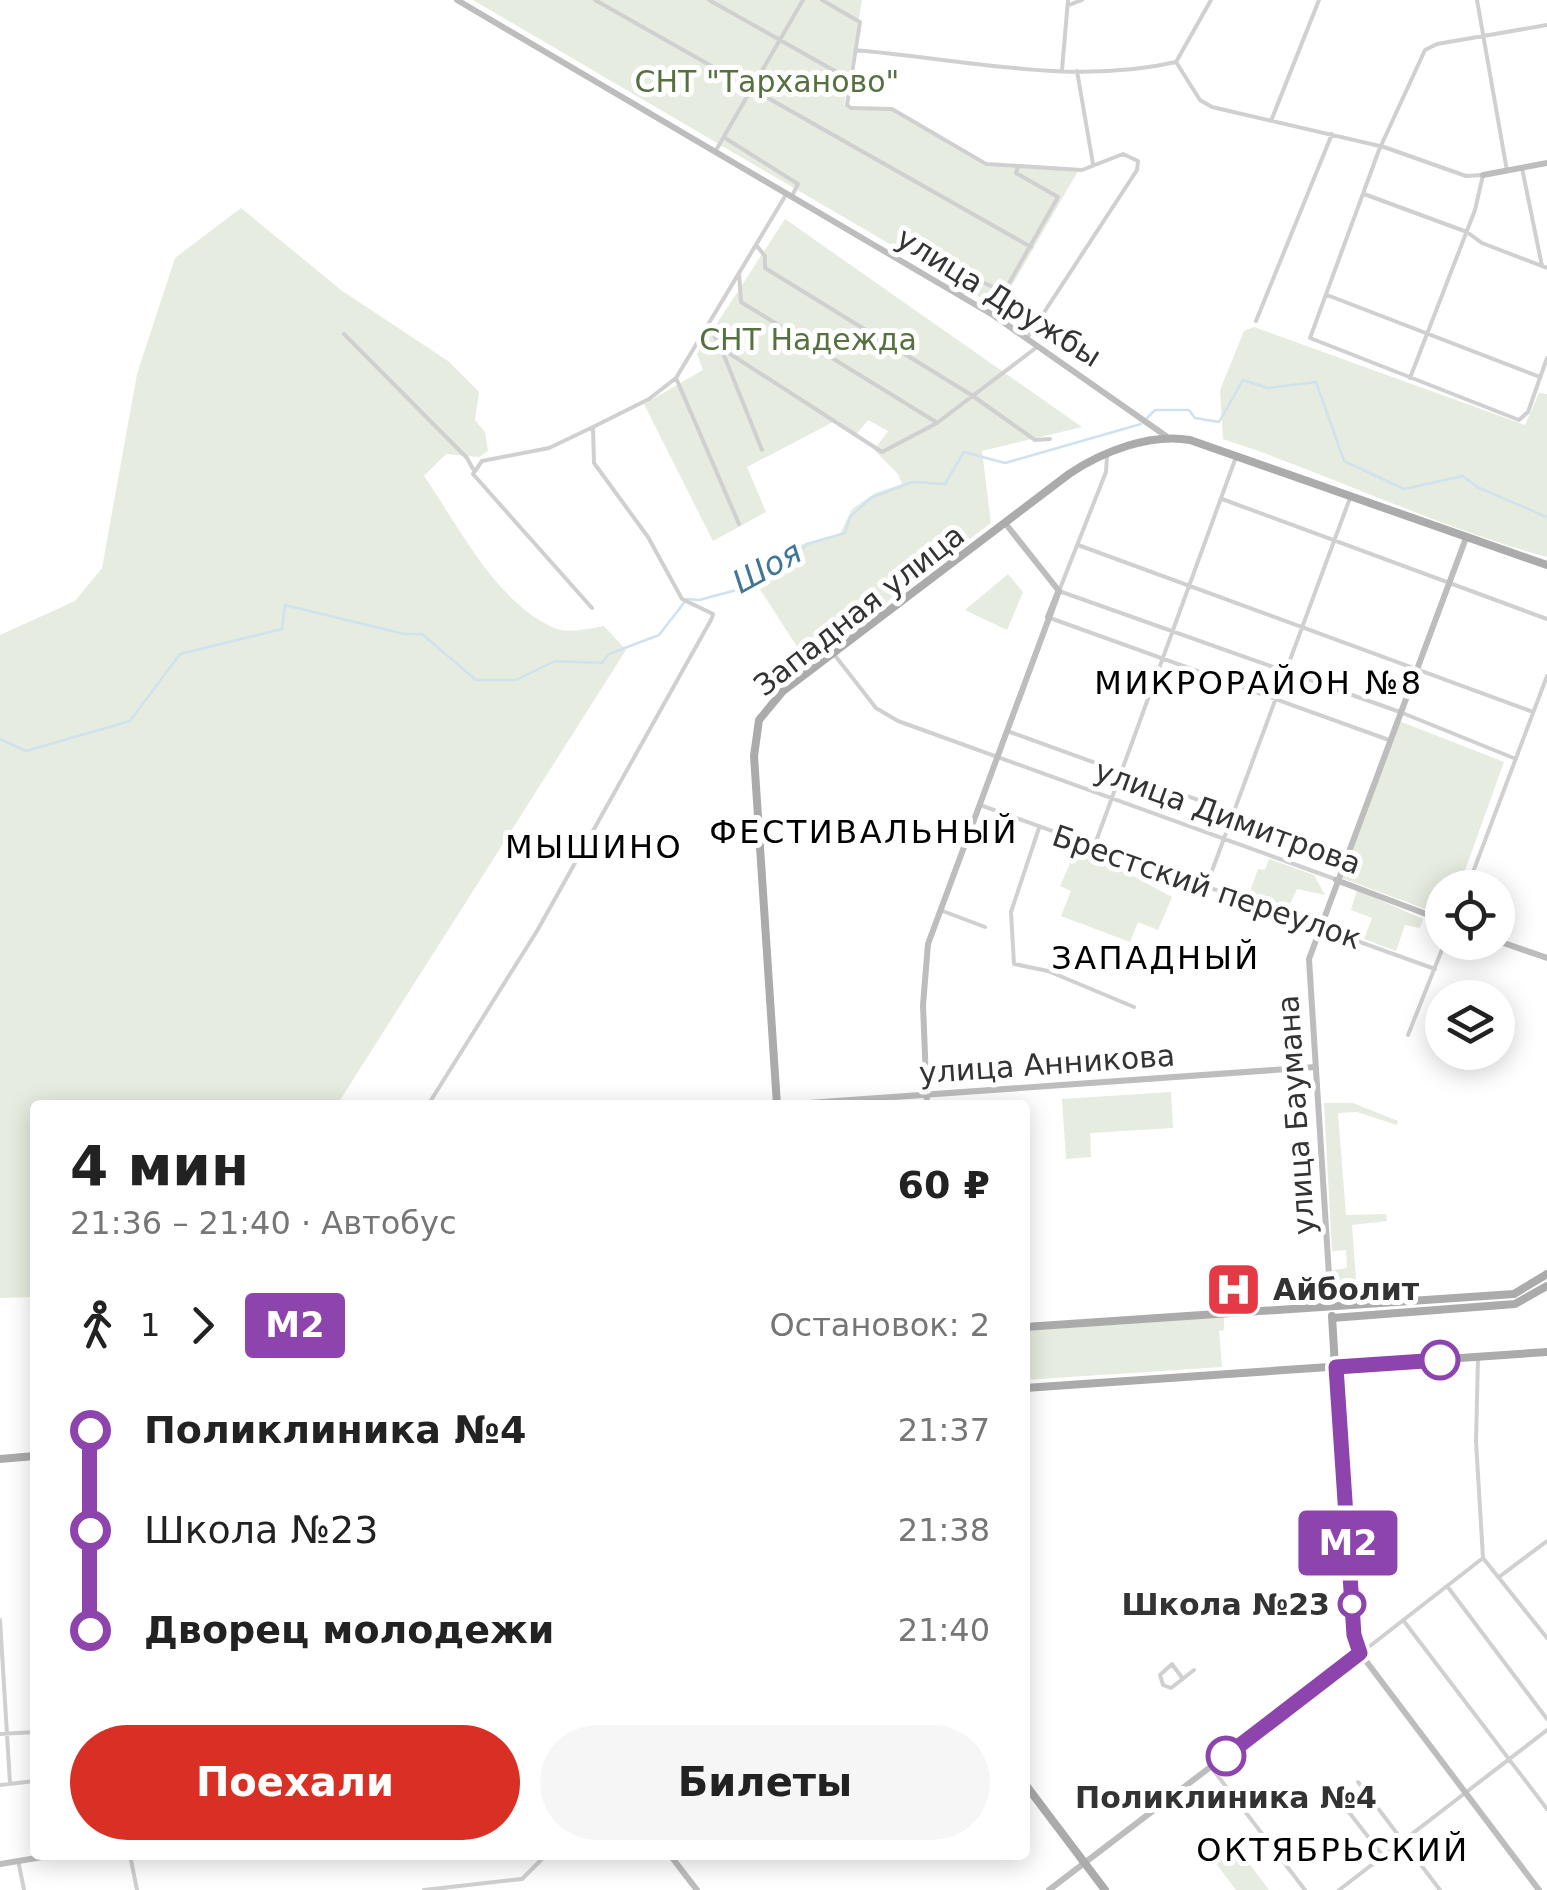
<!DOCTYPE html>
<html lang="ru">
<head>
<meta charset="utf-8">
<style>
  :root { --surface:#fff; --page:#f6f6f6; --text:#222; --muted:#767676; --accent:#d93025 }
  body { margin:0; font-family:"DejaVu Sans",sans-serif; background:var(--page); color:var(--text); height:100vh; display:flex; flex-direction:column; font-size:38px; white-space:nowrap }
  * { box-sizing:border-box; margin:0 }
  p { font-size:32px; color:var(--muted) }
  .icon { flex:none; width:55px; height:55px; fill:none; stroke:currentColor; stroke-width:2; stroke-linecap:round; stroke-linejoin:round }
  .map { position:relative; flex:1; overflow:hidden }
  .details { position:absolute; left:30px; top:1100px; width:1000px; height:760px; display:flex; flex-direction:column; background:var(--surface); border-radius:10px; box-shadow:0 5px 25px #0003 }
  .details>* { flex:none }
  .badge { padding:0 20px; border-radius:8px; font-size:35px; line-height:65px }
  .tools { position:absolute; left:1425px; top:870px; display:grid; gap:20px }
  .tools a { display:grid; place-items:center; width:90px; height:90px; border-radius:50%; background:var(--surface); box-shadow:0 5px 25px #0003; font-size:50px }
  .map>.badge { position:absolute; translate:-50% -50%; box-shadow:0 0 0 5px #fff }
  .legs { display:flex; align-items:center; gap:15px; height:110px; padding:0 40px; font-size:32px }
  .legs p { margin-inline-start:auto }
  .head { display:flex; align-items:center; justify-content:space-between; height:170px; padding:0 40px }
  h1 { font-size:55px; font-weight:800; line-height:75px }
  .button { display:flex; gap:20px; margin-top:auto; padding:20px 40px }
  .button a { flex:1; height:115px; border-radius:60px; background:var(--accent); color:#fff; font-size:40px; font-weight:800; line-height:115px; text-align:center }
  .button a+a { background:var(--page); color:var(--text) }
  ul { padding:0 40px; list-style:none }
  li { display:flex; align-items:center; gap:35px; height:100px; font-size:38px }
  li i { display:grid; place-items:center; width:15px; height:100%; margin:0 12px; background:currentColor }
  li i::after { content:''; width:25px; height:25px; margin:-12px; border:8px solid; border-radius:50%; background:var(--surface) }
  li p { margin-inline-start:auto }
  li:first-child i { background:linear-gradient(#0000 50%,currentColor 0) }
  li:last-child i { background:linear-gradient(currentColor 50%,#0000 0) }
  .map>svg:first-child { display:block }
  .green { fill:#e6ecdf }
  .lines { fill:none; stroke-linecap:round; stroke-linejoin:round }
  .stream { stroke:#cfe2ee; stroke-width:2.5 }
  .street { stroke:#d0d0d0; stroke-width:4 }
  .secondary { stroke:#bdbdbd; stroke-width:6 }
  .primary { stroke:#ababab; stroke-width:8 }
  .line-1-casing { stroke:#fff; stroke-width:22 }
  .line-1 { stroke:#8e44ad; stroke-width:15 }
  .stop-1-dot { fill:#fff; stroke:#8e44ad; stroke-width:5 }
  .labels { text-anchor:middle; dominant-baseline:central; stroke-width:10; stroke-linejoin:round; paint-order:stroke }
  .park-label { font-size:30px; fill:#56703f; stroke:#fff }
  .street-label { font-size:30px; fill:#333; stroke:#fff }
  .poi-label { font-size:30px; font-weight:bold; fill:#333; stroke:#fff; text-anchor:start }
  .stop-label { font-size:30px; font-weight:bold; fill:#333; stroke:#fff; text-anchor:end }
  .water-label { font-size:32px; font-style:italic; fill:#3f7597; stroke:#fff }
  .neighbourhood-label { font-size:32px; letter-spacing:2.5px; fill:#000; stroke:#fff }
</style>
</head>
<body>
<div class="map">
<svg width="1547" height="1890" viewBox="0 0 1547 1890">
  <rect width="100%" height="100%" fill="#fff"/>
  <path class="green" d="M 473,0 L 862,0 L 844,105 L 892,110 L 985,166 L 1078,171 L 999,308 Z
    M 241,208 L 341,290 L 448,361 L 479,392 L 475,420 L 485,432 L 488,451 L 479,457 L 446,454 L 424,476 C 458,525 494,599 550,626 C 567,635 586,629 604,626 L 626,650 L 337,1105 L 35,1105 L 35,1297 L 0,1298 L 0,635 L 75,601 L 102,568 L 137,374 L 175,258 Z
    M 785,219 L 1082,427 L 982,451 L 991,523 L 807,662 L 748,571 L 805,543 L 839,536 L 852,509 L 875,493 L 902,484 L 898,474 L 874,450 L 888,431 L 868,420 L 854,437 L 837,420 L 747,467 L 766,512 L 713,541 L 644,404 L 703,370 L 697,354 Z
    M 1254,327 L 1525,425 L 1539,393 L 1547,394 L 1547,557 C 1436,527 1333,475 1223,439 L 1220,390 L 1244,331 Z
    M 1008,574 L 1023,592 L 1007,630 L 965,610 Z
    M 1399,721 L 1504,762 L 1459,887 L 1442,888 L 1442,915 L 1339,877 Z
    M 1079,843 L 1121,860 L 1118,868 L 1172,897 L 1158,930 L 1138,922 L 1130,942 L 1061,916 L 1071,891 L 1060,886 Z
    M 1269,859 L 1314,875 L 1325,895 L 1297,889 L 1286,912 L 1248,897 L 1258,869 L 1265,870 Z
    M 1357,890 L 1423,919 L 1420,928 L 1405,925 L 1396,951 L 1364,939 L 1372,918 L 1351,910 Z
    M 1171,1092 L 1173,1128 L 1090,1133 L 1091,1157 L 1066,1159 L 1062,1099 Z
    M 1324,1103 L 1353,1103 L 1398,1121 L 1397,1125 L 1357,1112 L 1338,1113 L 1346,1215 L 1386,1214 L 1387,1221 L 1352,1225 L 1357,1294 L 1334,1295 L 1333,1270 L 1347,1268 L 1346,1250 L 1332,1251 Z
    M 1224,1317 L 1224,1330 L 1219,1331 L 1222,1367 L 1025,1380 L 1025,1331 Z
    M 1236,1846 L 1269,1890 L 1236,1890 L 1215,1862 Z"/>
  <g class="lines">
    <path class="stream" d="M 1147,418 L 1155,410 L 1189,410 L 1195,418 L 1219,422 L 1243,380 L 1268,388 L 1316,382 L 1344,461 L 1404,489 L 1463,476 L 1477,487 L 1547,517
      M 0,739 L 26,751 L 130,721 L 180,654 L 282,629 L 285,605 L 404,634 L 422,634 L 476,680 L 516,680 L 555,661 L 602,663 L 609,654 L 659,635 L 687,599 L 699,600 L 744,588 L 791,560 L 807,544 L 845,533 L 850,517 L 871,498 L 912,482 L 945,484 L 964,452 L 1005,463 L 1141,424"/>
    <path class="street" d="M 595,0 L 1031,247
      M 709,0 L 849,79
      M 822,0 L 860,22 L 847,105 L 851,108 L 892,109 L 986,164 L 1082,170 L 1123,154 L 1138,161 L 1137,170 L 1028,337
      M 1477,0 L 1507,171
      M 1069,5 L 1082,0
      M 1547,25 L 1437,44 L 1425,50 L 1379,150 L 1310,338 L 1519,420 L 1528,412 L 1547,358
      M 855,50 C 960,59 1073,86 1176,62 L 1211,0
      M 1176,62 L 1200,100 L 1212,107 L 1384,147 L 1466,176 L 1483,175 L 1475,210 L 1410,378
      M 1062,70 L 1068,0
      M 1077,71 L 1093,164
      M 1271,121 L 1319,0
      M 725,138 L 798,184 L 792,196
      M 715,152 L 803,0
      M 1522,168 L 1542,266
      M 1364,194 L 1467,232 L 1482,243 L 1547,268
      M 756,245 L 765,256 L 765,268 L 973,396 L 1035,440 L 1050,439
      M 939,262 L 971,277
      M 739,273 L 741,302 L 936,422
      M 1327,295 L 1540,377
      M 961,296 L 971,277 L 1004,292 L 1058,197 L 1016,173 L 1018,166
      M 1256,321 L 1332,134
      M 709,326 L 721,348 L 882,452 L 937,423 L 1037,347
      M 344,334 L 467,458 L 473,469
      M 721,348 L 762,450
      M 676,378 L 739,524
      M 1107,456 L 1106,472 L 1059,591 L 1400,712 L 1516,759
      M 1222,499 L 1547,619
      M 1078,545 L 1533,712
      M 592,608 L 473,474 L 482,461 L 549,448 L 593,427
      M 1050,618 L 1389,740
      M 833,653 L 876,708 L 898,721 L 1335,879
      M 1007,731 L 1345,853
      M 980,805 L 1435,969
      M 1039,828 L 1011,912 L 1014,964 L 1048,971 L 1134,1007
      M 1094,847 L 1236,457
      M 1206,887 L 1350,498
      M 1467,888 L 1547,676
      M 940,910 L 985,927
      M 1408,1035 L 1445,942
      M 428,1105 L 537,931 L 712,618 L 713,614 L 682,599 L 648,537 L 594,463 L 593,427 L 649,399 L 676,378 L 787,193
      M 1478,1357 L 1476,1441 L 1483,1558 L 1547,1638
      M 1499,1577 L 1547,1541
      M 1447,1586 L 1547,1719
      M 0,1620 L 10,1783
      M 1403,1620 L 1547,1809
      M 1361,1653 L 1483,1558
      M 1183,1679 L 1172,1664 L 1160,1675 L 1163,1685 L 1171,1688 L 1194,1670
      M 0,1734 L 35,1732
      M 1211,1767 L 1305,1890
      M 1358,1782 L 1440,1890
      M 0,1785 L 35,1781
      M 1348,1811 L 1383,1856
      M 130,1855 L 137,1890
      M 18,1860 L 24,1890
      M 424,1890 L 522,1879 L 546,1855
      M 1339,1890 L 1547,1730"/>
    <path class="secondary" d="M 457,0 L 993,315 L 1166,436
      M 1483,175 L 1547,163
      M 1005,523 L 1059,591
      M 1048,617 L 1058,592
      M 1336,880 L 1442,920
      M 1498,941 L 1547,958
      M 780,1105 L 1316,1067
      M 927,1105 L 923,1005 L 928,944 L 1059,591
      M 1331,1307 L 1309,959 L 1466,538
      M 1335,1367 L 1354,1635 L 1360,1653 L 1539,1890
      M 670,1855 L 697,1890
      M 0,1864 L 55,1855
      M 1049,1890 L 1360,1653"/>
    <path class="primary" d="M 777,1105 L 754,756 L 759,720 L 783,691 L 1069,474 C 1103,451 1151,433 1190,440 L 1547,565
      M 1332,1316 L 1335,1367
      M 1332,1318 L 1515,1304 L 1547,1286
      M 1025,1327 L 1514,1294 L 1547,1274
      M 1025,1388 L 1547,1352
      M 0,1459 L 35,1456
      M 1025,1784 L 1105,1890"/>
  </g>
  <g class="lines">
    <defs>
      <path id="line-1" d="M 1226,1756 L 1360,1653 L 1354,1635 L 1336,1367 L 1440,1360"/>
    </defs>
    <use href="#line-1" class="line-1-casing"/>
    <use href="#line-1" class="line-1"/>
  </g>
  <defs>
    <symbol id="hospital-square" viewBox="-11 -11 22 22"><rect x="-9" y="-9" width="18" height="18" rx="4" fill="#e63946" stroke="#fff"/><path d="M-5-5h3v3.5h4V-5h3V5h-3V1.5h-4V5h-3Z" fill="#fff"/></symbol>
  </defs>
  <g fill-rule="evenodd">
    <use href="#hospital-square" x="1202" y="1258" width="63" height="63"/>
  </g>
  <g class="stop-1-dot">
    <circle cx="1440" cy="1360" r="18"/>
    <circle cx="1352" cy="1604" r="12"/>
    <circle cx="1226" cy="1756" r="18"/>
  </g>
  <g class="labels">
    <g class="park-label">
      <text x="767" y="81">СНТ "Тарханово"</text>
      <text x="808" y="339">СНТ Надежда</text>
    </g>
    <g class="street-label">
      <text transform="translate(999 297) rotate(32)">улица Дружбы</text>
      <text transform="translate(859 610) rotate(-38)">Западная улица</text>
      <text transform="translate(1228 817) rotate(20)">улица Димитрова</text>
      <text transform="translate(1207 887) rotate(19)">Брестский переулок</text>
      <text transform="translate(1047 1064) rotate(-4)">улица Анникова</text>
      <text transform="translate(1296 1115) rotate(-94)">улица Баумана</text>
    </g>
    <g class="poi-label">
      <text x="1273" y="1289">Айболит</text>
    </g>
    <g class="stop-label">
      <text x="1330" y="1604">Школа №23</text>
      <text x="1226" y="1797" text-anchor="middle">Поликлиника №4</text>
    </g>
    <g class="water-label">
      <text transform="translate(767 567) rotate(-29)">Шоя</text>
    </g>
    <g class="neighbourhood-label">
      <text x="1259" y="683">МИКРОРАЙОН №8</text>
      <text x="864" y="832">ФЕСТИВАЛЬНЫЙ</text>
      <text x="594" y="847">МЫШИНО</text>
      <text x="1156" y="958">ЗАПАДНЫЙ</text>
      <text x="1333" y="1850">ОКТЯБРЬСКИЙ</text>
    </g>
  </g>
</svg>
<div class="tools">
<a><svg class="icon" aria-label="locate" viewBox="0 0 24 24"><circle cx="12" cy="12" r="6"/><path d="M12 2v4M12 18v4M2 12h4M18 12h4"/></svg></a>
<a><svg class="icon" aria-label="layers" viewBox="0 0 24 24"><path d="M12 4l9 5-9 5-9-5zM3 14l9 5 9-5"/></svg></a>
</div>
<b class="badge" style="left:1348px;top:1543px;background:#8e44ad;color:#fff">М2</b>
<section class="details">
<div class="head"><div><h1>4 мин</h1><p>21:36 – 21:40 · Автобус</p></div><b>60 ₽</b></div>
<div class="legs"><svg class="icon" aria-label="walk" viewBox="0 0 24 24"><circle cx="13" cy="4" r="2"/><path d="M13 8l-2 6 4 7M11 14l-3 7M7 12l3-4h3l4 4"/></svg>1<svg class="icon" aria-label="forward" viewBox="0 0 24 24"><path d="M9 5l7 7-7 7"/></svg><b class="badge" style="background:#8e44ad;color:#fff">М2</b><p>Остановок: 2</p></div>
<ul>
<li><i style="color:#8e44ad"></i><b>Поликлиника №4</b><p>21:37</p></li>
<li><i style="color:#8e44ad"></i><span>Школа №23</span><p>21:38</p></li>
<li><i style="color:#8e44ad"></i><b>Дворец молодежи</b><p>21:40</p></li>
</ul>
<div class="button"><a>Поехали</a><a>Билеты</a></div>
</section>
</div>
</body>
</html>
